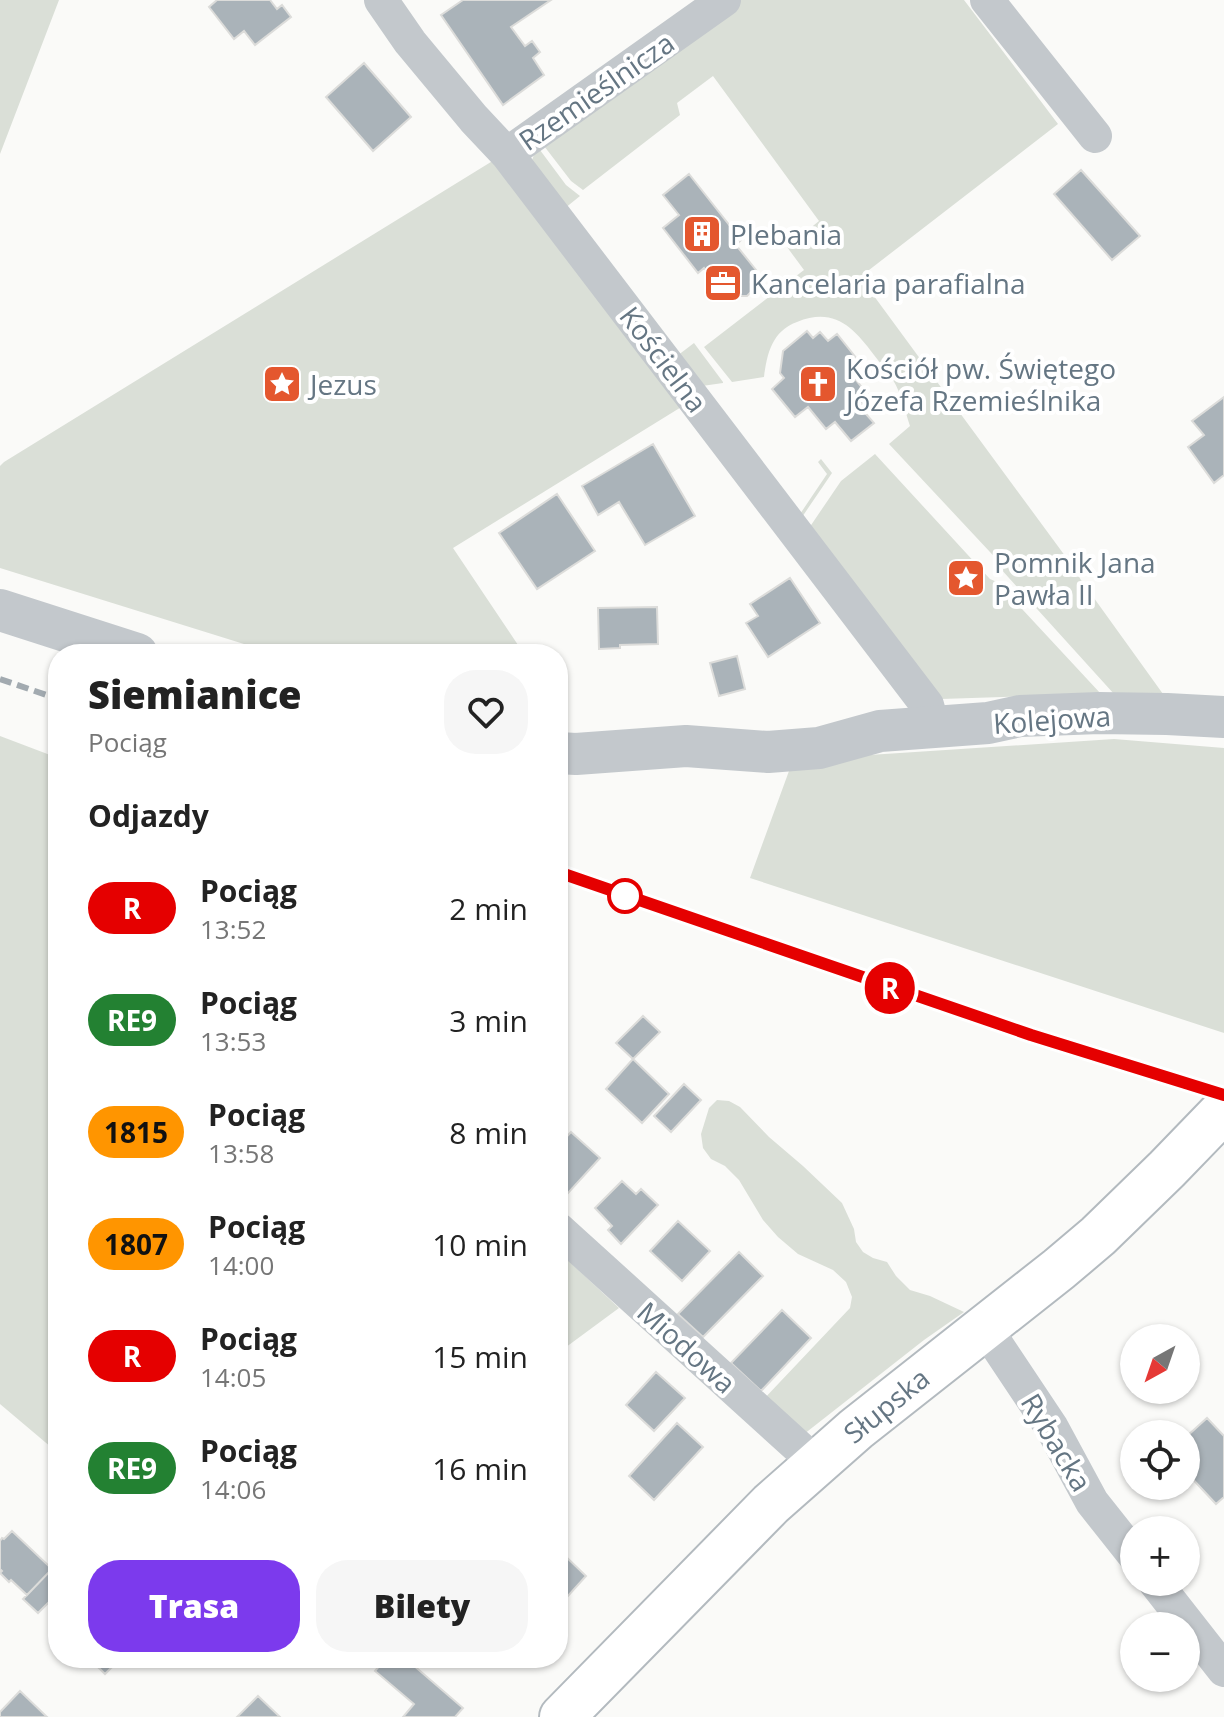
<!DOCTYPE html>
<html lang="pl">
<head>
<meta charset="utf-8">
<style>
  :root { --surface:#fff; --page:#f6f6f6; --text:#222; --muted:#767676; --accent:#7c3aed }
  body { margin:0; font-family:"Open Sans",sans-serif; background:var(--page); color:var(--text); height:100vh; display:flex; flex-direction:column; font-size:30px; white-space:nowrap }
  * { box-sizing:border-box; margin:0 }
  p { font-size:26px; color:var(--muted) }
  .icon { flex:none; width:44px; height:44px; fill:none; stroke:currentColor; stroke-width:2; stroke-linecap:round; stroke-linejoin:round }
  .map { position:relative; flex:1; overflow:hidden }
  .panel { position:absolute; left:48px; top:644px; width:520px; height:1024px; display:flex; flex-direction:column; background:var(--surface); border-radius:32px; box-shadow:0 2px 6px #0004 }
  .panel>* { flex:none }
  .badge { padding:0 16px; border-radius:26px; font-size:28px; line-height:52px }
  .needle { width:52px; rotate:220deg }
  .tools { position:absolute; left:1120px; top:1324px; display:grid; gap:16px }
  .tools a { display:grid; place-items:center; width:80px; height:80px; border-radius:50%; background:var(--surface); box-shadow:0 2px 6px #0004; font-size:40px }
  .map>.badge { position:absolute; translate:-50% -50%; box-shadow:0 0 0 4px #fff }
  h2 { padding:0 40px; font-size:30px; line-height:72px }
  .round { display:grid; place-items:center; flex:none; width:84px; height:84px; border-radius:32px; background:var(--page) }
  .headline { display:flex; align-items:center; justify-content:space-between; height:136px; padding:0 40px }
  h1 { font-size:38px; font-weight:800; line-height:60px }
  .primary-button { display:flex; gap:16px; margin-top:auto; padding:16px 40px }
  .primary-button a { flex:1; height:92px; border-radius:32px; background:var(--accent); color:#fff; font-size:32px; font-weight:800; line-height:92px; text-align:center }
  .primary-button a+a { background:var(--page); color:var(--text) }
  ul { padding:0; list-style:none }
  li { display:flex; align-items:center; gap:24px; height:112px; padding:0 40px }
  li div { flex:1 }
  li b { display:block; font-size:30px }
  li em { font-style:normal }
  li .badge { min-width:88px; font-weight:700; text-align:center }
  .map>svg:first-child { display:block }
  .green { fill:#dadfd7 }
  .building { fill:#aab3b9; stroke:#dcdcda; stroke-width:2 }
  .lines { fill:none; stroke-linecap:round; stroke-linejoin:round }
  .secondary-casing { stroke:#b3babf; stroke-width:48 }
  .minor { stroke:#c3c8cc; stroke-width:34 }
  .tertiary { stroke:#c3c8cc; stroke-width:42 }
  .secondary { stroke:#fff; stroke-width:44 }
  .rail { stroke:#a2aab0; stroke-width:6; stroke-dasharray:12 6; stroke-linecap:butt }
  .line-casing { stroke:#fff; stroke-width:18 }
  .line { stroke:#e50000; stroke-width:12 }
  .stop-dot { fill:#fff; stroke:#e50000; stroke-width:4 }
  .labels { text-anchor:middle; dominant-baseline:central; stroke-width:8; stroke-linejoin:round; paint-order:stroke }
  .street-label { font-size:28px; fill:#657683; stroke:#fff }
  .poi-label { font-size:28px; fill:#657683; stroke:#fff; text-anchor:start }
</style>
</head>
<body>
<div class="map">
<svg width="1224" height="1717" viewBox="0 0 1224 1717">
  <rect width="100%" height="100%" fill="#fafaf8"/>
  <path class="green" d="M 0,0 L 59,0 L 0,154 Z
    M 739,0 L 964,0 L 1058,124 L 860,277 L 1071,564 L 1081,580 L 1163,694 L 1114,694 L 1000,568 L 1004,567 L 889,444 L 910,426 C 905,411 901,393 893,380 C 887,371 880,363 874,355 C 853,327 834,307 797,322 C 772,331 767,354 764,377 L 732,382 L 704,347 L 804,270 L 787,247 L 819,221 L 713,76 L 677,103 L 680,115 L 583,190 L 571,181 L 541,142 Z
    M 537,146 L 566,185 L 580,196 L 559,213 L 531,163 Z
    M 499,157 L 691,401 L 453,548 L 524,654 L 276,654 L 0,568 L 0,466 L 4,462 Z
    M 694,343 L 723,382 L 723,383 L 695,387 L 673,359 Z
    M 875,454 L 990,579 L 997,582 L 1101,694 L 941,699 L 805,534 L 841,481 Z
    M 821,459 L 832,473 L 798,523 L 796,520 L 827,474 L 818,462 Z
    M 0,736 L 58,758 L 58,1453 L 0,1404 Z
    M 1114,739 L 1224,748 L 1224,1033 L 750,878 L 793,760 Z
    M 717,1100 L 729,1101 L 740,1107 L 769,1137 L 803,1166 L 842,1203 L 854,1229 L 856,1242 L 863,1252 L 873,1258 L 887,1262 L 896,1276 L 910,1290 L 930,1296 L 964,1312 L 924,1340 L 799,1438 L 760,1403 L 850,1308 L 852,1297 L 846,1282 L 833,1270 L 798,1254 L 778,1237 L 763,1220 L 739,1180 L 725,1166 L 711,1159 L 703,1148 L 701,1134 L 709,1108 Z
    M 558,1251 L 619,1308 L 558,1353 Z"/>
  <path class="building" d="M 217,0 L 270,0 L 277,9 L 282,5 L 291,17 L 255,45 L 244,31 L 234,39 L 209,7 Z
    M 463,0 L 551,0 L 511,27 L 525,46 L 532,41 L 540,52 L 533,58 L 544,75 L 503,105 L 441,15 Z
    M 364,63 L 411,117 L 373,151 L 326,97 Z
    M 1081,170 L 1140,236 L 1112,260 L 1054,194 Z
    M 689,174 L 741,240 L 736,245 L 760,275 L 751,282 L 753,284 L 752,291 L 747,296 L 739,296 L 736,292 L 728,299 L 704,268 L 698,273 L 663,228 L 679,215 L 663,195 Z
    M 807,331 L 813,338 L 820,332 L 828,341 L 837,334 L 861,364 L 850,373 L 870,397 L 859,406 L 874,423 L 851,441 L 835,422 L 826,429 L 808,407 L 795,417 L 772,389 L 784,378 L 780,373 L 783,351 Z
    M 1224,397 L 1224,475 L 1214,483 L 1188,447 L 1204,435 L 1192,421 Z
    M 653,444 L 695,516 L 645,545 L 619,502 L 598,515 L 582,486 Z
    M 557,494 L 595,551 L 537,589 L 499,533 Z
    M 790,578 L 820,623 L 768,657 L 746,623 L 758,616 L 750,604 Z
    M 657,607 L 658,644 L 620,645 L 620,648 L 599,649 L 598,608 Z
    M 737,656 L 745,689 L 719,696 L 710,663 Z
    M 643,1016 L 660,1032 L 633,1059 L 616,1043 Z
    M 633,1059 L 669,1094 L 642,1123 L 606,1089 Z
    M 684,1084 L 701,1100 L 671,1132 L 654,1116 Z
    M 571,1132 L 600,1158 L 558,1204 L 558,1146 Z
    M 622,1181 L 636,1194 L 641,1189 L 658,1205 L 621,1244 L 608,1230 L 612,1226 L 595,1208 Z
    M 678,1221 L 710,1251 L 682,1281 L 650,1251 Z
    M 739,1252 L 763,1276 L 703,1337 L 678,1314 Z
    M 782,1310 L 811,1338 L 761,1391 L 731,1363 Z
    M 656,1372 L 685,1398 L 654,1431 L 626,1405 Z
    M 1207,1418 L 1224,1436 L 1224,1497 L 1216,1504 L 1186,1472 L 1186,1437 Z
    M 677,1423 L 703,1447 L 654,1500 L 629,1476 Z
    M 12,1531 L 52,1569 L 27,1595 L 11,1580 L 9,1582 L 0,1573 L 2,1571 L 0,1569 L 0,1541 L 2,1538 L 4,1539 Z
    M 560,1551 L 586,1576 L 558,1607 L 558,1553 Z
    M 56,1565 L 58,1568 L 58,1593 L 38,1613 L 23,1599 Z
    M 89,1658 L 121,1658 L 105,1674 Z
    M 386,1658 L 405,1658 L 463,1708 L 455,1717 L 403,1717 L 414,1704 L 375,1671 Z
    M 20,1691 L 47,1717 L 0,1717 L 0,1712 Z
    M 258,1696 L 280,1717 L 237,1717 Z"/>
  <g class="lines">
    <defs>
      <path id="secondary" d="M 562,1717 L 771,1504 L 856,1429 L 1059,1269 L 1098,1236 L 1167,1169 L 1224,1110"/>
    </defs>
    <use href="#secondary" class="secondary-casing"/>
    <path class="minor" d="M 381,0 L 410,42 L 474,119 L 507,154 L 927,705 L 933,727
      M 987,0 L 1095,136
      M 507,154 L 724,0
      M 558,1229 L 816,1463
      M 984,1326 L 1052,1428 L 1092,1502 L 1134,1555
      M 1155,1582 L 1224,1670"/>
    <path class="tertiary" d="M 0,610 L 137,654
      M 558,753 L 576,754 L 686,746 L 768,752 L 819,748 L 880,731 L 988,723 L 1020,716 L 1099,713 L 1167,714 L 1224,717"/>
    <use href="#secondary" class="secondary"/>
    <path class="rail" d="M 0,679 L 58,699
      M 558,872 L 1031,1035 L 1224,1095"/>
  </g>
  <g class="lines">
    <defs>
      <path id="line" d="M 558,872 L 1031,1035 L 1224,1095"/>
    </defs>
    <use href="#line" class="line-casing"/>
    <use href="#line" class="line"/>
  </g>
  <defs>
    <symbol id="building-square" viewBox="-11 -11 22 22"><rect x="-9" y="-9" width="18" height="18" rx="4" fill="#e4572e" stroke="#fff"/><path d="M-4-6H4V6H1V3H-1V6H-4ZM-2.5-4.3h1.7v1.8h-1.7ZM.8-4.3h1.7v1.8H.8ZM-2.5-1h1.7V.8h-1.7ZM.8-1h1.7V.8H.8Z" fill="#fff"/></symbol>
    <symbol id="office-square" viewBox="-11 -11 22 22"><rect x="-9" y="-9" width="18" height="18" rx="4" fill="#e4572e" stroke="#fff"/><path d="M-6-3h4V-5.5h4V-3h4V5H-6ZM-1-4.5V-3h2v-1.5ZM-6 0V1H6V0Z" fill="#fff"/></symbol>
    <symbol id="sight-square" viewBox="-11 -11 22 22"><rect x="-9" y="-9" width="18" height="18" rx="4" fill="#e4572e" stroke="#fff"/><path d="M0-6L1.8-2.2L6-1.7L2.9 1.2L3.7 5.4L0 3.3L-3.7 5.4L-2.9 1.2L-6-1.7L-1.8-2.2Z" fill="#fff"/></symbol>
    <symbol id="church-square" viewBox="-11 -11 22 22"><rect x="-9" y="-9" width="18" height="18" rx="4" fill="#e4572e" stroke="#fff"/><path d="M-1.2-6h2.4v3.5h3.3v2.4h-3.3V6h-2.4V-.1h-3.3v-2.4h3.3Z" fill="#fff"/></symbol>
  </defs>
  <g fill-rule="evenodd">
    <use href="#building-square" x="680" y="212" width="44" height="44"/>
    <use href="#office-square" x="701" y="261" width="44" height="44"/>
    <use href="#sight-square" x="260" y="362" width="44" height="44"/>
    <use href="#church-square" x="796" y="362" width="44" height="44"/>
    <use href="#sight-square" x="944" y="556" width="44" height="44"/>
  </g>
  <circle class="stop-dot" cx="625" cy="896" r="16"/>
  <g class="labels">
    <g class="street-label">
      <text transform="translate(596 91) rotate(-35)">Rzemieślnicza</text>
      <text transform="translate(664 359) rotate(53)">Kościelna</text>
      <text transform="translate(1052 719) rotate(-4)">Kolejowa</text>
      <text transform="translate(687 1347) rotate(42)">Miodowa</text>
      <text transform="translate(886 1405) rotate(-39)">Słupska</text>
      <text transform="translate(1057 1442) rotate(59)">Rybacka</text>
    </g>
    <g class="poi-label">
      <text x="730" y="234">Plebania</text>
      <text x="751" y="283">Kancelaria parafialna</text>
      <text x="846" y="368">Kościół pw. Świętego<tspan x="846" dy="32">Józefa Rzemieślnika</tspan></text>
      <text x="310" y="384">Jezus</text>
      <text x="994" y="562">Pomnik Jana<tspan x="994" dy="32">Pawła II</tspan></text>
    </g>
  </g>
</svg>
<div class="tools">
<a><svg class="needle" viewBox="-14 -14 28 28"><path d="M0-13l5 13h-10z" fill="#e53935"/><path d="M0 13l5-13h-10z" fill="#767676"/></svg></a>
<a><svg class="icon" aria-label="locate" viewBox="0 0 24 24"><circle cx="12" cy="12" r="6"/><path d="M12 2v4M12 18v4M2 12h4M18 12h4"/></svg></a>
<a>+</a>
<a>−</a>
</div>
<b class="badge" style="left:890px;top:988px;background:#e50000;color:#fff">R</b>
<section class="panel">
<div class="headline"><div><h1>Siemianice</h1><p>Pociąg</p></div><a class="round"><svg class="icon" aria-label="heart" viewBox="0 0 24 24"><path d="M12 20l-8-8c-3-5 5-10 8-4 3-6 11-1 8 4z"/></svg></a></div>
<h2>Odjazdy</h2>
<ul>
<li><span class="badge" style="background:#e50000;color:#fff">R</span><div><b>Pociąg</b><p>13:52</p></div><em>2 min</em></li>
<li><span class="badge" style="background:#238132;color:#fff">RE9</span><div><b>Pociąg</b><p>13:53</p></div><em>3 min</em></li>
<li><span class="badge" style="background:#ff9500;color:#111">1815</span><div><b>Pociąg</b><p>13:58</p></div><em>8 min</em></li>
<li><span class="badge" style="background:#ff9500;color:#111">1807</span><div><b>Pociąg</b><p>14:00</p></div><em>10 min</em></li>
<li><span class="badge" style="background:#e50000;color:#fff">R</span><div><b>Pociąg</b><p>14:05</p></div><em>15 min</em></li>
<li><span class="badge" style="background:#238132;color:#fff">RE9</span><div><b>Pociąg</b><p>14:06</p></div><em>16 min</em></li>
</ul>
<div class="primary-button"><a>Trasa</a><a>Bilety</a></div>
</section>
</div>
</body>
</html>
